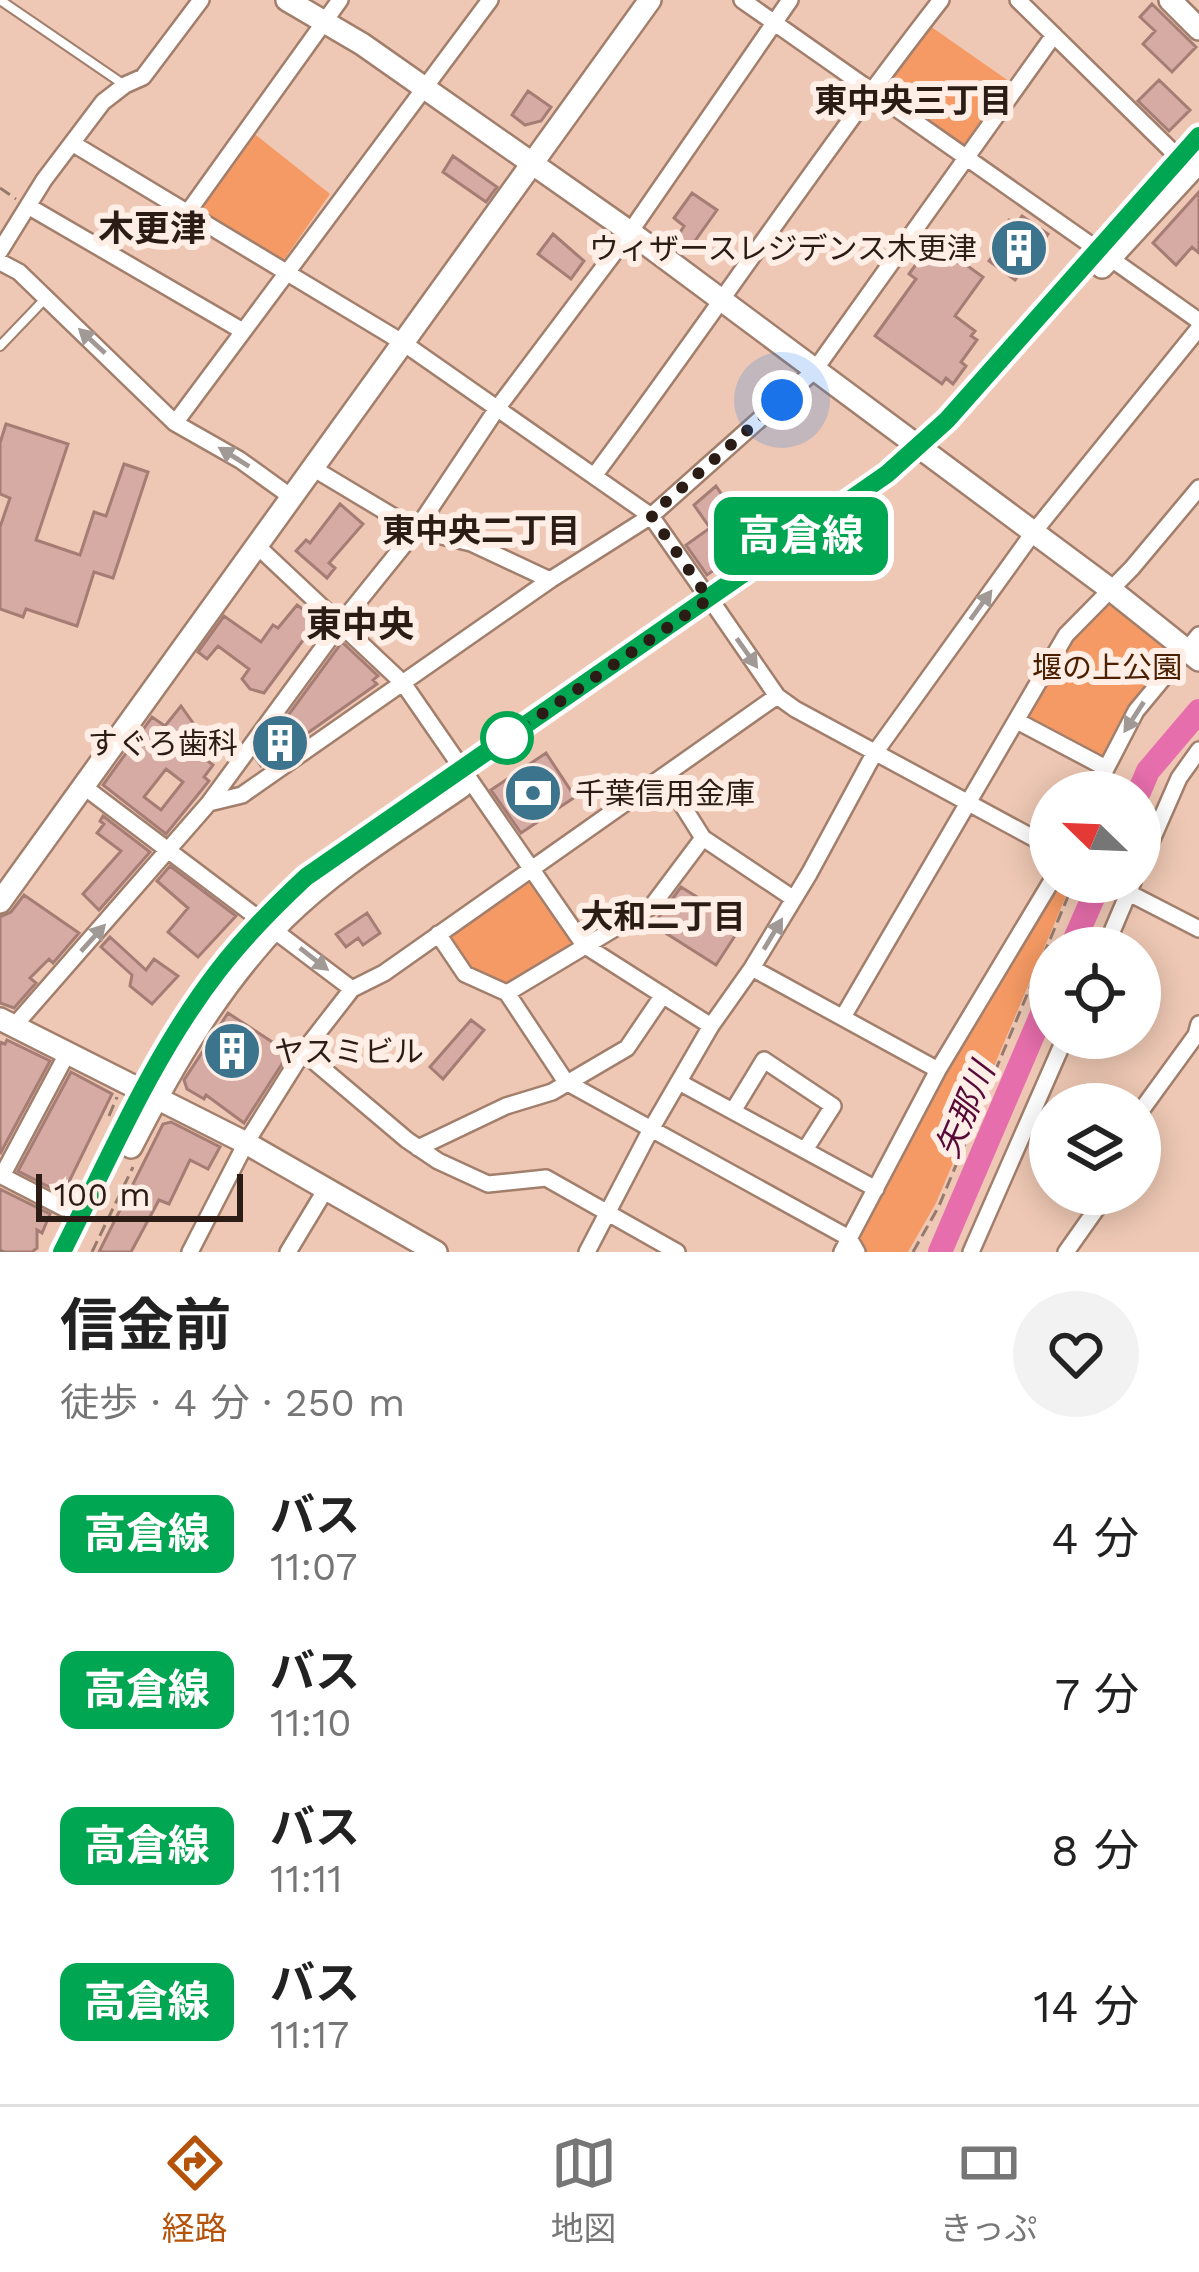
<!DOCTYPE html>
<html lang="ja">
<head>
<meta charset="utf-8">
<style>
  :root { --surface:#fff; --page:#f2f2f2; --text:#222; --muted:#767676; --line:#e0e0e0; --accent:#b45309 }
  body { margin:0; font-family:"Work Sans","Noto Sans JP",sans-serif; background:var(--page); color:var(--text); height:100vh; display:flex; flex-direction:column; font-size:45px; white-space:nowrap }
  * { box-sizing:border-box; margin:0 }
  p { font-size:39px; color:var(--muted) }
  .icon { flex:none; width:66px; height:66px; fill:none; stroke:currentColor; stroke-width:2; stroke-linecap:round; stroke-linejoin:round }
  .map { position:relative; height:1252px; overflow:hidden }
  .details { display:flex; flex-direction:column; background:var(--surface); flex:1 }
  .details>* { flex:none }
  .badge { padding:0 24px; border-radius:18px; font-size:42px; line-height:78px }
  .needle { width:78px; rotate:293deg }
  .buttons { position:absolute; left:1029px; top:771px; display:grid; gap:24px }
  .buttons a { display:grid; place-items:center; width:132px; height:132px; border-radius:50%; background:var(--surface); box-shadow:0 6px 30px #0003; font-size:60px }
  .scale { position:absolute; left:36px; bottom:30px; width:207px; box-sizing:border-box; padding-left:12px; border:6px solid #2b1d16; border-top:0; font-size:33px; line-height:42px; white-space:nowrap; color:#2b1d16; -webkit-text-stroke:9px #feeee6; paint-order:stroke }
  .you { position:absolute; width:60px; height:60px; margin:-30px; border:9px solid #fff; border-radius:50%; background:#1a73e8; box-shadow:0 0 0 18px #1a73e833 }
  .map>.badge { position:absolute; translate:-50% -50%; box-shadow:0 0 0 6px #fff }
  .round { display:grid; place-items:center; flex:none; width:126px; height:126px; border-radius:63px; background:var(--page) }
  .headline { display:flex; align-items:center; justify-content:space-between; height:204px; padding:0 60px }
  h1 { font-size:57px; font-weight:700; line-height:90px }
  ul { padding:0; list-style:none }
  li { display:flex; align-items:center; gap:36px; height:156px; padding:0 60px }
  li div { flex:1 }
  li b { display:block; font-size:45px }
  li em { font-style:normal }
  li .badge { min-width:132px; font-weight:700; text-align:center }
  .tabs { display:flex; justify-content:space-around; align-items:center; height:168px; border-top:3px solid var(--line); background:var(--surface); font-size:33px; color:var(--muted) }
  .tabs a { display:grid; justify-items:center; gap:6px }
  .tabs .active { color:var(--accent) }
  .map>svg:first-child { display:block }
  .green { fill:#f59a64 }
  .lines { fill:none; stroke-linecap:round; stroke-linejoin:round }
  .river { stroke:#e76eac; stroke-width:24 }
  .building { fill:#d6aba3; stroke:#a57d75; stroke-width:3; fill-rule:evenodd }
  .lane-casing { stroke:#a27f6c; stroke-width:12 }
  .street-casing { stroke:#a27f6c; stroke-width:20 }
  .secondary-casing { stroke:#a27f6c; stroke-width:26 }
  .path { stroke:#967b6d; stroke-width:3; stroke-dasharray:12 6; stroke-linecap:butt }
  .lane { stroke:#fff; stroke-width:8 }
  .street { stroke:#fff; stroke-width:15 }
  .secondary { stroke:#fff; stroke-width:21 }
  .oneway { fill:#a09996 }
  .line-casing { stroke:#fff; stroke-width:27 }
  .line { stroke:#00a651; stroke-width:18 }
  .walk { stroke:#2b1d16; stroke-width:12; stroke-dasharray:0 21.6 }
  .stop-dot { fill:#fff; stroke:#00a651; stroke-width:6 }
  .labels { text-anchor:middle; dominant-baseline:central; stroke-width:12; stroke-linejoin:round; paint-order:stroke }
  .poi-label { font-size:30px; fill:#2b1d16; stroke:#feeee6; text-anchor:end }
  .park-label { font-size:30px; fill:#4c2001; stroke:#feeee6 }
  .neighbourhood-label { font-size:33px; font-weight:bold; fill:#2b1d16; stroke:#feeee6 }
  .water-label { font-size:33px; font-style:italic; fill:#570a38; stroke:#feeee6 }
  .quarter-label { font-size:36px; font-weight:bold; fill:#2b1d16; stroke:#feeee6 }
</style>
</head>
<body>
<div class="map">
<svg width="1199" height="1252" viewBox="0 0 1199 1252">
  <rect width="100%" height="100%" fill="#eec8b4"/>
  <path class="green" d="M 930,26 L 1013,84 L 967,153 L 880,91 Z
    M 251,131 L 330,194 L 283,261 L 197,209 Z
    M 1112,599 L 1174,651 L 1134,701 L 1102,758 L 1027,720 L 1073,640 Z
    M 533,877 L 580,944 L 506,987 L 469,968 L 448,934 Z
    M 1055,882 L 1072,882 L 936,1203 L 908,1252 L 862,1252 L 855,1237 L 943,1071 Z"/>
  <g class="lines">
    <path class="river" d="M 1139,792 L 1148,771 L 1199,711
      M 1071,948 L 1100,882
      M 940,1252 L 1050,995"/>
  </g>
  <path class="building" d="M 1152,4 L 1196,47 L 1172,72 L 1143,44 L 1155,31 L 1140,17 Z
    M 1159,80 L 1190,110 L 1169,131 L 1138,101 Z
    M 528,91 L 551,107 L 541,121 L 525,125 L 512,115 Z
    M 453,156 L 497,187 L 486,202 L 443,172 Z
    M 1199,192 L 1199,253 L 1192,247 L 1176,265 L 1153,243 Z
    M 692,193 L 717,210 L 687,252 L 674,242 L 684,226 L 674,218 Z
    M 1022,216 L 1048,234 L 1015,280 L 989,261 L 1010,233 L 1003,228 L 1009,220 L 1016,225 Z
    M 553,234 L 584,261 L 571,279 L 538,254 Z
    M 933,241 L 983,277 L 955,316 L 975,331 L 971,336 L 977,340 L 961,362 L 966,366 L 953,384 L 946,378 L 942,384 L 875,336 L 916,279 L 909,274 Z
    M 6,424 L 68,444 L 36,540 L 80,555 L 94,512 L 106,516 L 124,464 L 148,472 L 113,578 L 94,572 L 77,626 L 26,609 L 23,617 L 0,609 L 0,527 L 10,498 L 0,494 L 0,443 Z
    M 716,486 L 754,542 L 707,575 L 686,545 L 710,528 L 694,505 Z
    M 340,504 L 363,524 L 329,563 L 335,568 L 327,578 L 296,551 L 306,540 L 310,543 Z
    M 297,605 L 318,620 L 264,693 L 250,689 L 242,679 L 249,669 L 218,646 L 207,659 L 198,652 L 224,616 L 261,642 L 273,625 L 278,628 Z
    M 342,642 L 378,676 L 373,680 L 377,684 L 261,766 L 256,759 Z
    M 181,706 L 193,723 L 181,738 L 183,742 L 213,765 L 204,777 L 209,781 L 166,834 L 103,785 L 152,717 L 165,726 ZM 166,769 L 183,782 L 161,810 L 144,797 Z
    M 546,753 L 575,797 L 521,833 L 491,790 Z
    M 103,816 L 150,852 L 99,910 L 83,894 L 121,851 L 97,833 L 104,824 L 100,821 Z
    M 170,866 L 236,916 L 198,957 L 168,932 L 188,908 L 157,881 Z
    M 681,887 L 742,925 L 716,965 L 653,925 Z
    M 24,895 L 79,933 L 53,963 L 49,959 L 30,978 L 36,983 L 14,1008 L 0,1003 L 0,917 L 11,912 Z
    M 367,913 L 380,933 L 363,945 L 358,938 L 346,947 L 336,934 Z
    M 110,937 L 146,970 L 154,959 L 178,976 L 152,1004 L 130,986 L 132,975 L 101,947 Z
    M 228,1013 L 289,1053 L 244,1123 L 206,1095 L 204,1099 L 187,1089 L 184,1080 Z
    M 471,1020 L 484,1030 L 443,1079 L 430,1067 Z
    M 7,1040 L 50,1061 L 0,1154 L 0,1042 L 5,1044 Z
    M 71,1072 L 112,1094 L 63,1194 L 18,1171 Z
    M 171,1122 L 220,1147 L 208,1169 L 190,1160 L 169,1204 L 159,1200 L 131,1252 L 99,1252 L 163,1124 Z
    M 0,1189 L 50,1214 L 42,1233 L 37,1230 L 37,1248 L 32,1252 L 0,1252 Z"/>
  <g class="lines">
    <defs>
      <path id="lane" d="M 0,0 L 123,84
        M 0,346 L 45,299"/>
      <path id="street" d="M 742,0 L 1098,250
        M 1018,0 L 1179,158
        M 72,143 L 402,342 L 651,516 L 709,599
        M 28,206 L 241,330
        M 188,212 L 340,0
        M 0,251 L 44,180 L 103,102 L 125,85 L 143,77 L 201,0
        M 1110,258 L 1199,321
        M 0,262 L 19,272 L 175,423 L 240,460 L 290,496
        M 175,423 L 490,0
        M 311,467 L 416,530 L 471,543 L 550,580
        M 594,476 C 711,319 820,155 941,0
        M 255,544 L 403,683 L 584,945 L 711,1026
        M 717,609 L 777,696 L 795,709 L 1050,847
        M 1017,721 L 1104,767
        M 664,776 L 703,838 L 794,899
        M 83,786 L 352,989
        M 1094,792 L 1136,711 L 1199,635
        M 209,803 L 242,795 L 550,580 L 651,516 L 814,371 L 1054,35
        M 1140,867 L 1179,778 L 1199,750
        M 1129,893 L 1199,929
        M 438,934 L 465,974 L 507,993 L 566,1082 L 849,1238 L 857,1252
        M 1105,948 L 1133,882
        M 752,968 L 938,1070
        M 507,993 L 652,906 L 703,838
        M 843,1017 L 1066,635 L 1132,568 L 1199,488
        M 15,1025 L 209,803 L 341,623 L 416,530 L 496,410 L 630,232 L 790,0
        M 303,1052 L 407,1140 L 438,1161 L 488,1184 L 546,1178 L 677,1252
        M 679,1082 L 876,1189
        M 733,1111 L 764,1060 L 833,1106 L 805,1150
        M 1140,1112 L 1196,1035 L 1199,1024
        M 1030,1120 L 1050,1130
        M 418,1148 L 506,1106 L 552,1092 L 627,1048 L 663,995
        M 0,1175 L 64,1208
        M 2,1176 L 68,1052
        M 190,1252 L 246,1143 L 303,1052 L 352,989 L 384,973 L 777,696
        M 288,1252 L 326,1189
        M 587,1252 L 650,1131 L 711,1026 L 752,968 L 809,874 L 874,754 L 1033,533 L 1199,328
        M 842,1252 L 938,1070 L 1051,882
        M 971,1252 L 1065,1038
        M 1066,1252 L 1107,1194"/>
      <path id="secondary" d="M 287,0 L 362,44 L 630,232 L 1110,589 L 1199,660
        M 1170,0 L 1199,29
        M 1102,267 L 1199,162
        M 0,902 L 650,0
        M 0,1019 L 246,1143 L 436,1252
        M 131,1147 C 173,1065 219,985 284,919 C 335,868 402,828 461,787
        M 62,1252 C 110,1157 153,1056 218,971 C 244,937 275,906 306,877 L 887,474 L 947,420 L 1199,136"/>
    </defs>
    <use href="#lane" class="lane-casing"/>
    <use href="#street" class="street-casing"/>
    <use href="#secondary" class="secondary-casing"/>
    <path class="path" d="M 0,188 L 16,199
      M 109,1116 L 117,1097
      M 0,1250 L 4,1252
      M 92,1252 L 133,1167
      M 913,1252 L 939,1206 L 1074,882"/>
    <use href="#lane" class="lane"/>
    <use href="#street" class="street"/>
    <use href="#secondary" class="secondary"/>
  </g>
  <defs><path id="oneway-solid" d="M-6-.8H1V-3.2L6.5 0L1 3.2V.8H-6Z" transform="scale(3)"/></defs>
  <g class="oneway">
    <use href="#oneway-solid" transform="translate(92 341) rotate(-137)"/>
    <use href="#oneway-solid" transform="translate(234 457) rotate(-148)"/>
    <use href="#oneway-solid" transform="translate(981 605) rotate(-54)"/>
    <use href="#oneway-solid" transform="translate(747 653) rotate(55)"/>
    <use href="#oneway-solid" transform="translate(1134 717) rotate(123)"/>
    <use href="#oneway-solid" transform="translate(773 934) rotate(-59)"/>
    <use href="#oneway-solid" transform="translate(93 938) rotate(-48)"/>
    <use href="#oneway-solid" transform="translate(314 959) rotate(38)"/>
  </g>
  <g class="lines">
    <defs>
      <path id="line" d="M 62,1252 C 110,1157 153,1055 218,971 C 244,937 275,906 306,877 L 887,474 L 947,420 L 1199,136"/>
    </defs>
    <use href="#line" class="line-casing"/>
    <use href="#line" class="line"/>
    <path class="walk" d="M 507,738 L 709,599 L 651,515 L 782,400"/>
  </g>
  <defs>
    <symbol id="building-disc" viewBox="-11 -11 22 22"><circle r="9.5" fill="#3c748e" stroke="#feeee6"/><path d="M-4-6H4V6H1V3H-1V6H-4ZM-2.5-4.3h1.7v1.8h-1.7ZM.8-4.3h1.7v1.8H.8ZM-2.5-1h1.7V.8h-1.7ZM.8-1h1.7V.8H.8Z" fill="#fff"/></symbol>
    <symbol id="bank-disc" viewBox="-11 -11 22 22"><circle r="9.5" fill="#3c748e" stroke="#feeee6"/><path d="M-6-4H6V4H-6ZM0-2.3a2.3 2.3 0 1 0 0 4.6a2.3 2.3 0 1 0 0-4.6Z" fill="#fff"/></symbol>
  </defs>
  <g fill-rule="evenodd">
    <use href="#building-disc" x="986" y="215" width="66" height="66"/>
    <use href="#building-disc" x="247" y="710" width="66" height="66"/>
    <use href="#bank-disc" x="500" y="760" width="66" height="66"/>
    <use href="#building-disc" x="199" y="1018" width="66" height="66"/>
  </g>
  <circle class="stop-dot" cx="507" cy="738" r="24"/>
  <g class="labels">
    <g class="poi-label">
      <text x="977" y="248">ウィザースレジデンス木更津</text>
      <text x="238" y="743">すぐろ歯科</text>
      <text x="575" y="793" text-anchor="start">千葉信用金庫</text>
      <text x="274" y="1051" text-anchor="start">ヤスミビル</text>
    </g>
    <g class="park-label">
      <text x="1107" y="667">堰の上公園</text>
    </g>
    <g class="neighbourhood-label">
      <text x="913" y="100">東中央三丁目</text>
      <text x="481" y="530">東中央二丁目</text>
      <text x="663" y="916">大和二丁目</text>
    </g>
    <g class="water-label">
      <text transform="translate(965 1110) rotate(-67)">矢那川</text>
    </g>
    <g class="quarter-label">
      <text x="152" y="229">木更津</text>
      <text x="360" y="625">東中央</text>
    </g>
  </g>
</svg>
<div class="buttons">
<a><svg class="needle" viewBox="-14 -14 28 28"><path d="M0-13l5 13h-10z" fill="#e53935"/><path d="M0 13l5-13h-10z" fill="#767676"/></svg></a>
<a><svg class="icon" aria-label="locate" viewBox="0 0 24 24"><circle cx="12" cy="12" r="6"/><path d="M12 2v4M12 18v4M2 12h4M18 12h4"/></svg></a>
<a><svg class="icon" aria-label="layers" viewBox="0 0 24 24"><path d="M12 4l9 5-9 5-9-5zM3 14l9 5 9-5"/></svg></a>
</div>
<div class="scale">100 m</div>
<div class="you" style="left:782px;top:400px"></div>
<b class="badge" style="left:801px;top:536px;background:#00a651;color:#fff">高倉線</b>
</div>
<section class="details">
<div class="headline"><div><h1>信金前</h1><p>徒歩 · 4 分 · 250 m</p></div><a class="round"><svg class="icon" aria-label="heart" viewBox="0 0 24 24"><path d="M12 20l-8-8c-3-5 5-10 8-4 3-6 11-1 8 4z"/></svg></a></div>
<ul>
<li><span class="badge" style="background:#00a651;color:#fff">高倉線</span><div><b>バス</b><p>11:07</p></div><em>4 分</em></li>
<li><span class="badge" style="background:#00a651;color:#fff">高倉線</span><div><b>バス</b><p>11:10</p></div><em>7 分</em></li>
<li><span class="badge" style="background:#00a651;color:#fff">高倉線</span><div><b>バス</b><p>11:11</p></div><em>8 分</em></li>
<li><span class="badge" style="background:#00a651;color:#fff">高倉線</span><div><b>バス</b><p>11:17</p></div><em>14 分</em></li>
</ul>
</section>
<nav class="tabs">
<a class="active"><svg class="icon" aria-label="directions" viewBox="0 0 24 24"><path d="M12 3l9 9-9 9-9-9zM9 14v-3h6M13 9l2 2-2 2"/></svg>経路</a>
<a><svg class="icon" aria-label="map" viewBox="0 0 24 24"><path d="M3 6l6-2 6 2 6-2v14l-6 2-6-2-6 2zM9 4v14M15 6v14"/></svg>地図</a>
<a><svg class="icon" aria-label="tickets" viewBox="0 0 24 24"><path d="M3 7h18v10H3zM15 7v10"/></svg>きっぷ</a>
</nav>
</body>
</html>
